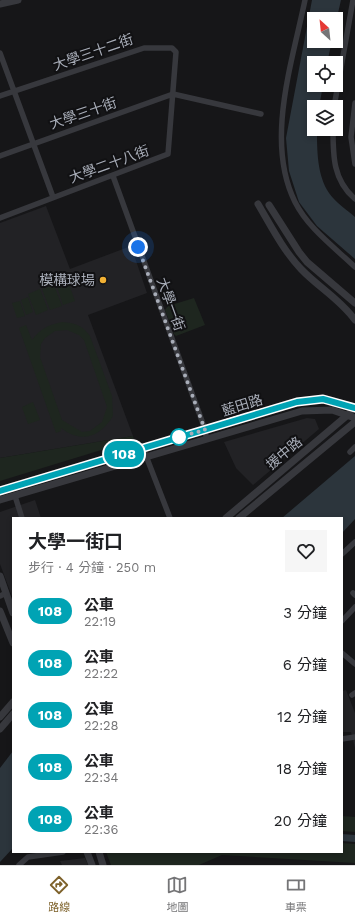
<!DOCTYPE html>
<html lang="zh-TW">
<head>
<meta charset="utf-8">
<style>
  :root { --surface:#fff; --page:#f6f6f6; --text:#202124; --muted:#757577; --line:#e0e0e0; --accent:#7e622b }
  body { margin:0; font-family:"Work Sans","Noto Sans TC",sans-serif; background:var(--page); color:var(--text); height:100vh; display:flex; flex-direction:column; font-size:15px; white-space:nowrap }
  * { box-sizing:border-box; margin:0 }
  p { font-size:13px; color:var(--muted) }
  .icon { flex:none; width:22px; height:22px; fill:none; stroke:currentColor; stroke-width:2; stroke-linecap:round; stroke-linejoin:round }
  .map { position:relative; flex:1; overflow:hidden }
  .drawer { position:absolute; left:12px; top:517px; width:331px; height:336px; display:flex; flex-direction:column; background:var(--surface); border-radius:0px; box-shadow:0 2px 6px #0003 }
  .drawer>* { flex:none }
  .badge { padding:0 8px; border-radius:13px; font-size:14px; line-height:26px }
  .needle { width:26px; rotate:333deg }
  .fabs { position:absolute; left:307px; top:12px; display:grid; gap:8px }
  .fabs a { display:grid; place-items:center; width:36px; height:36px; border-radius:0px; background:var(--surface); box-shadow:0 2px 6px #0003; font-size:20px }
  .you { position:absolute; width:20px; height:20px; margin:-10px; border:3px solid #fff; border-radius:50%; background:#1a73e8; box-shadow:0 0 0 6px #1a73e833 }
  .map>.badge { position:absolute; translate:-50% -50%; box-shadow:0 0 0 2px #fff }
  .round { display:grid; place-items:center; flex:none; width:42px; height:42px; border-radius:0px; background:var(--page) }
  .summary { display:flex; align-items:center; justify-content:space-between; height:68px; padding:0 16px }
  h1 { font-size:19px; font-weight:700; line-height:30px }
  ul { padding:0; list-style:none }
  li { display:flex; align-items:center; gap:12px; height:52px; padding:0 16px }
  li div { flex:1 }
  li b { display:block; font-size:15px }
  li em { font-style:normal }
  li .badge { min-width:44px; font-weight:700; text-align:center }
  .tabs { display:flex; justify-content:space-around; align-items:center; height:56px; border-top:1px solid var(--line); background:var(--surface); font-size:11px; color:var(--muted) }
  .tabs a { display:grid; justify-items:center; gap:2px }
  .tabs .on { color:var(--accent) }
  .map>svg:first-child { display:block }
  .built { fill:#222225 }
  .green { fill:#1e261f; fill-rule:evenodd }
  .water { fill:#2c353c }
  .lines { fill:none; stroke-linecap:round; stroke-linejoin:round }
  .minor { stroke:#37383d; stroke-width:5.5 }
  .tertiary { stroke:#37383d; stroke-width:7 }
  .line-casing { stroke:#fff; stroke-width:9 }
  .line { stroke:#00a3b4; stroke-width:6 }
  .walk { stroke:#a8adb8; stroke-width:4; stroke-dasharray:0 7.2 }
  .poi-dot { fill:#f2b134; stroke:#111113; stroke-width:1.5 }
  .stop-dot { fill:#fff; stroke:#00a3b4; stroke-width:2 }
  .labels { text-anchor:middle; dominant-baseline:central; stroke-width:4; stroke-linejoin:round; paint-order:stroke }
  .street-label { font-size:14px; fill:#a8adb8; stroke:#111113 }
  .poi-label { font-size:14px; fill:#a8adb8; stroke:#111113; text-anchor:end }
</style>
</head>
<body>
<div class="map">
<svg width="355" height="865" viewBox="0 0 355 865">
  <rect width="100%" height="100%" fill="#161618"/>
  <path class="built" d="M 46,206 L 70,269 L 131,246 L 147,293 L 88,315 L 133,436 L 0,458 L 0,223 Z
    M 307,418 L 315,419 L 319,429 L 253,485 L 236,468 L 224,442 Z
    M 35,500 L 41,518 L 13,518 L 13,599 L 0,564 L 0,512 Z
    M 346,690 L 355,713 L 355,748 L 351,732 L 342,732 L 342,691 Z
    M 85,858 L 88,865 L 62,865 L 60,861 Z"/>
  <path class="green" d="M 67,279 L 75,301 L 63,305 L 56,284 Z
    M 54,285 L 62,306 L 50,310 L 42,289 Z
    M 40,289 L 48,310 L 36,315 L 28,294 Z
    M 28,297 L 33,312 L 26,315 L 21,300 Z
    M 194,298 L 205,325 L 176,336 L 174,334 L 165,310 L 168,306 Z
    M 20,301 L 25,316 L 17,318 L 12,303 Z
    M 62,322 C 75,323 82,325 90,336 L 112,396 L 113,416 C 100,437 82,444 61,428 L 61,431 L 56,433 L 19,328 L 26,325 L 32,340 C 40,329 48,325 62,322 ZM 67,330 L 79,335 L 84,340 L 107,407 L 102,422 L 90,431 L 82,432 L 62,420 L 40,357 L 41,344 L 45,338 L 55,331 Z
    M 33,402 L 40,420 L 28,424 L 22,407 Z
    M 133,436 L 134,440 L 0,481 L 0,458 Z
    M 342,816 L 355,817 L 355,832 L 342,831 Z
    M 342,843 L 355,844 L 355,863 L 222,855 L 199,865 L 111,865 L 106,852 L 342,852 Z"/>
  <path class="water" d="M 312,0 L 341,0 L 336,22 L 336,19 L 314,19 L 314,41 L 332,41 L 327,63 L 314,63 L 314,85 L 323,85 L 319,107 L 314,107 L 314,129 L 317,129 C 317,150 317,175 329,193 C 335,202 347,210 355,217 L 355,259 L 317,226 L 299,202 L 289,171 L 286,138 Z
    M 355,456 L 355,519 L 342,533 L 342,518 L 282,518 Z
    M 13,751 L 13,848 L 0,862 L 0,768 Z
    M 342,834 L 355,835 L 355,842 L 342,841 Z"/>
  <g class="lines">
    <path class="minor" d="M 305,0 C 292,63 265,142 295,202 C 308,228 334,247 355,267
      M 0,53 L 53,197
      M 173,94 L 261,114
      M 0,96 L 144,48 L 172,48 L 176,52 L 168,154 L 0,218
      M 355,103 L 351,137 L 355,164
      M 334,107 L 353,0
      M 333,129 C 333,156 333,180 355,199
      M 0,156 L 173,94
      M 113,176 L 202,421 L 207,439
      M 143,448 L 170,518
      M 350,452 L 355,447
      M 15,496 L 22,518
      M 342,554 L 355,542
      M 353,593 L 355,595
      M 0,596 L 6,593
      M 342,621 L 355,607
      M 342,653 L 355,664
      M 352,695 L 355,693
      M 342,739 L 355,737
      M 19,865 L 28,857 L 63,852"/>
    <path class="tertiary" d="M 0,4 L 18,0
      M 258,204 C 271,226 283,250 301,269 C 318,287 340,299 355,320
      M 269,205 L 299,252 L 307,262 L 355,303
      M 0,491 L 297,402 L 323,399 L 355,407
      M 0,500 L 302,411 L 332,410 L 355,418
      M 226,518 L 350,413
      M 239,518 L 355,422
      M 0,576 L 13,613
      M 0,611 L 13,643
      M 0,717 L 13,702
      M 0,729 L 13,714
      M 87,852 L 92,865
      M 99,852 L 103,865"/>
  </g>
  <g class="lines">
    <defs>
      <path id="line" d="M 0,491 L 297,402 L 323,399 L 355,408"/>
    </defs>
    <use href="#line" class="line-casing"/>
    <use href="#line" class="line"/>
    <path class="walk" d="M 138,247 L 205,430 L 179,437"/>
  </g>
  <circle class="poi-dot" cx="103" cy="280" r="4"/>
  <circle class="stop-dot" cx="179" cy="437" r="8"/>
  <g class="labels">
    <g class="street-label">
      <text transform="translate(93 52) rotate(-19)">大學三十二街</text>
      <text transform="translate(83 113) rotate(-19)">大學三十街</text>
      <text transform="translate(109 164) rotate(-20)">大學二十八街</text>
      <text transform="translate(171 304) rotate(70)">大學一街</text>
      <text transform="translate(242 405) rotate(-17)">藍田路</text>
      <text transform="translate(284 453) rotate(-40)">援中路</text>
    </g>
    <g class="poi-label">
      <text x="95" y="280">模構球場</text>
    </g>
  </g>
</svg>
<div class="fabs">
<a><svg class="needle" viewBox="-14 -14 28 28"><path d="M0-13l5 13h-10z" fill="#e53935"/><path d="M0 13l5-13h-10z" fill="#757577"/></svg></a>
<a><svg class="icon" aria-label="locate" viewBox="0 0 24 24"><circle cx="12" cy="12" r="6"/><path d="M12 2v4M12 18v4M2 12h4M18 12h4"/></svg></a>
<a><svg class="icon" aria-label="layers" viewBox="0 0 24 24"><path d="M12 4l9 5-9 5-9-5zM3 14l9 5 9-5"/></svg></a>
</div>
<div class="you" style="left:138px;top:247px"></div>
<b class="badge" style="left:124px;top:454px;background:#00a3b4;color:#fff">108</b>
<section class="drawer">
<div class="summary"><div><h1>大學一街口</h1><p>步行 · 4 分鐘 · 250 m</p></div><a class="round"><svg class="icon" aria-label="heart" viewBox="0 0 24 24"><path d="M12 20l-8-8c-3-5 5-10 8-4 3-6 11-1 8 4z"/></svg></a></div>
<ul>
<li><span class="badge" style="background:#00a3b4;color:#fff">108</span><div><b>公車</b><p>22:19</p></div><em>3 分鐘</em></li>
<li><span class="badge" style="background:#00a3b4;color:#fff">108</span><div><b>公車</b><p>22:22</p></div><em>6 分鐘</em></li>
<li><span class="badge" style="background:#00a3b4;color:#fff">108</span><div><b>公車</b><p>22:28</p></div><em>12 分鐘</em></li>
<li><span class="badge" style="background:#00a3b4;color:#fff">108</span><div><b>公車</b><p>22:34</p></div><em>18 分鐘</em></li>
<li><span class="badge" style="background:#00a3b4;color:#fff">108</span><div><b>公車</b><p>22:36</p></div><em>20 分鐘</em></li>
</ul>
</section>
</div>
<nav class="tabs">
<a class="on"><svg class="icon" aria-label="directions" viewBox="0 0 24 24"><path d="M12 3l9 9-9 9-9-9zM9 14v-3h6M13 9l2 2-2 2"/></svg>路線</a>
<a><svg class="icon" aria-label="map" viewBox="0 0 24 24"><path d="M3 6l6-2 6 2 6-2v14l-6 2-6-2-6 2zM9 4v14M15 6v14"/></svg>地圖</a>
<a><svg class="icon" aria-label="tickets" viewBox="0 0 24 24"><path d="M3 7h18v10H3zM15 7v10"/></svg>車票</a>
</nav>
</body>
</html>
